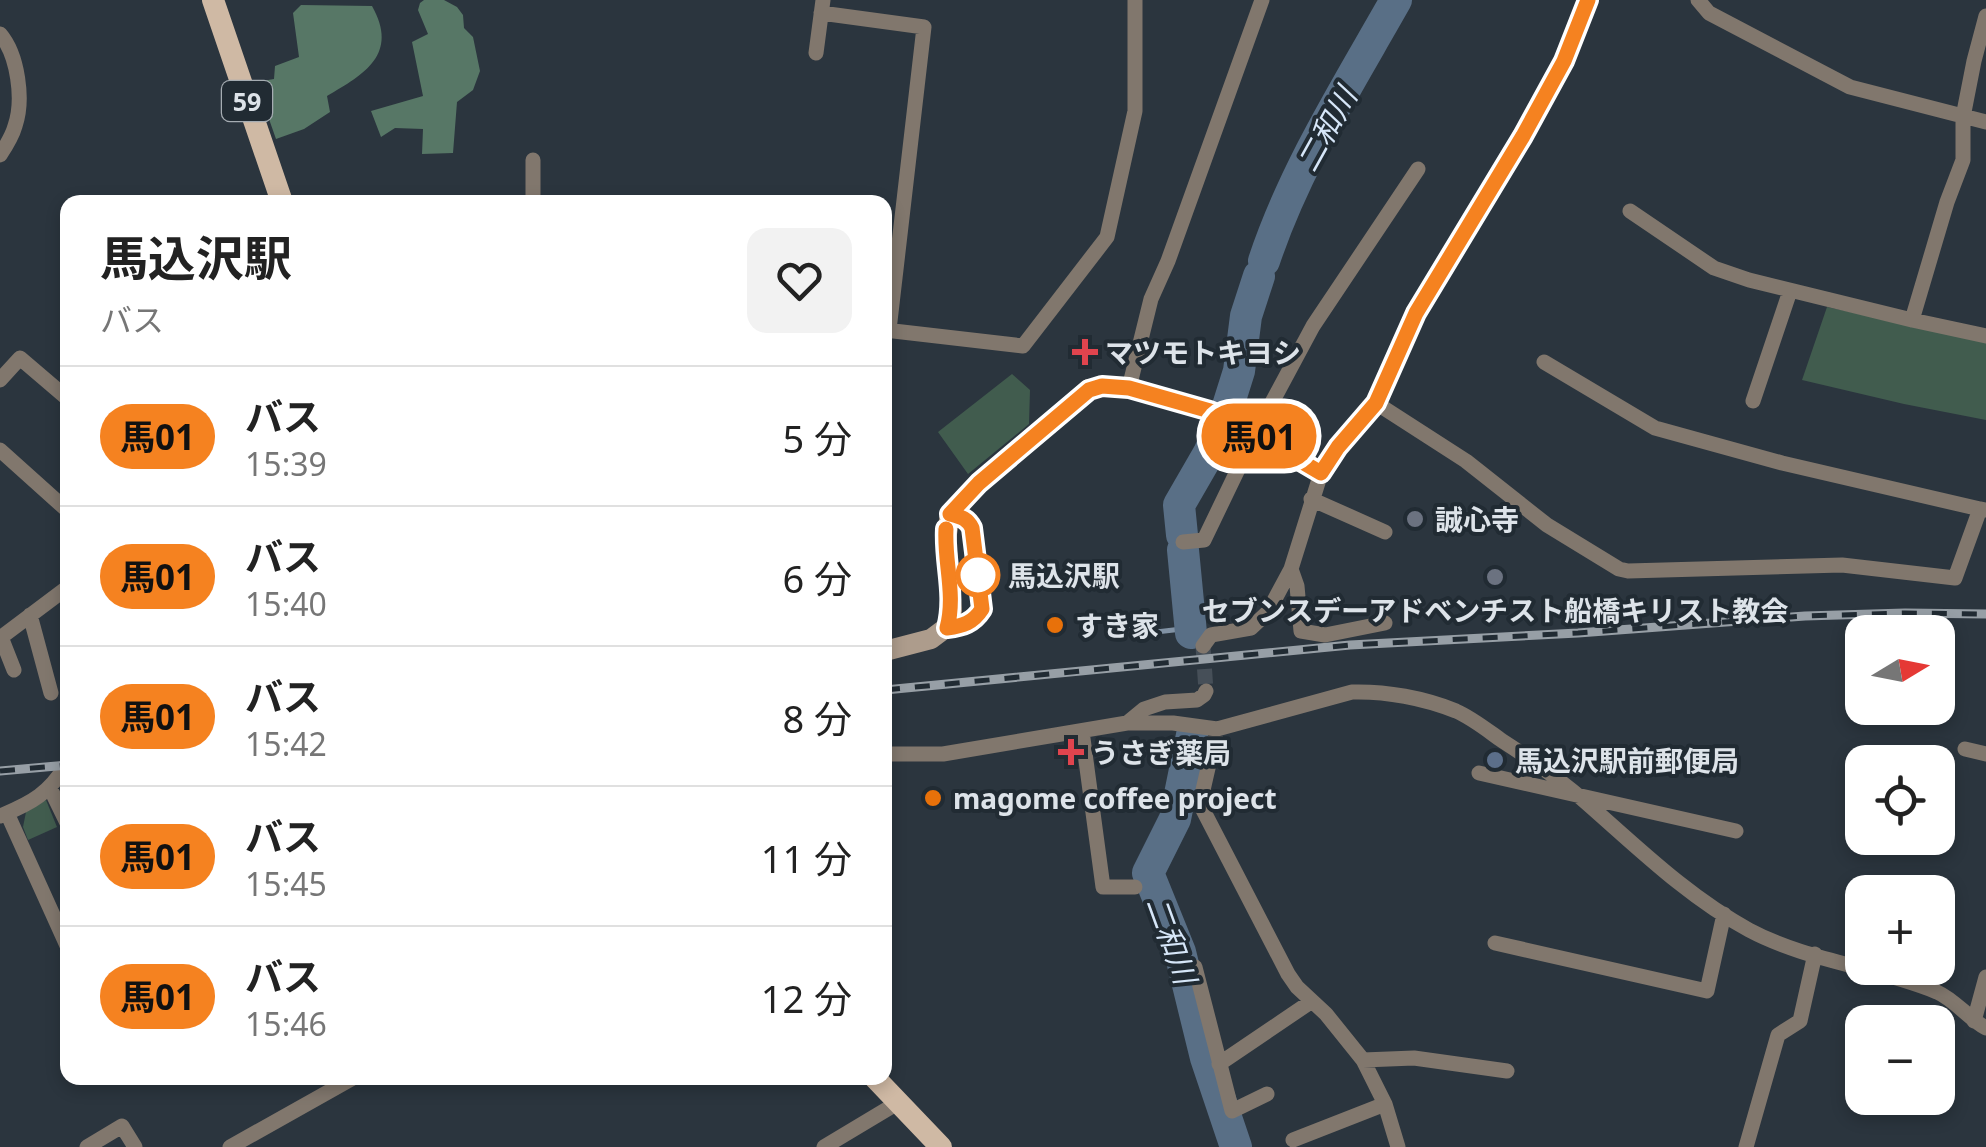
<!DOCTYPE html>
<html lang="ja">
<head>
<meta charset="utf-8">
<style>
  :root { --surface:#fff; --page:#f2f2f2; --text:#222; --muted:#767676; --line:#e0e0e0 }
  body { margin:0; font-family:"Noto Sans","Noto Sans JP",sans-serif; background:var(--page); color:var(--text); height:100vh; display:flex; flex-direction:column; font-size:38px; white-space:nowrap }
  * { box-sizing:border-box; margin:0 }
  p { font-size:32px; color:var(--muted) }
  .icon { flex:none; width:55px; height:55px; fill:none; stroke:currentColor; stroke-width:2; stroke-linecap:round; stroke-linejoin:round }
  .map { position:relative; flex:1; overflow:hidden }
  .drawer { position:absolute; left:60px; top:195px; width:832px; height:890px; display:flex; flex-direction:column; background:var(--surface); border-radius:20px; box-shadow:0 5px 15px #0003 }
  .drawer>* { flex:none }
  .badge { padding:0 20px; border-radius:32px; font-size:35px; line-height:65px }
  .needle { width:65px; rotate:80deg }
  .buttons { position:absolute; left:1845px; top:615px; display:grid; gap:20px }
  .buttons a { display:grid; place-items:center; width:110px; height:110px; border-radius:20px; background:var(--surface); box-shadow:0 5px 15px #0003; font-size:50px }
  .map>.badge { position:absolute; translate:-50% -50%; box-shadow:0 0 0 5px #fff }
  .round { display:grid; place-items:center; flex:none; width:105px; height:105px; border-radius:20px; background:var(--page) }
  .summary { display:flex; align-items:center; justify-content:space-between; height:170px; padding:0 40px }
  h1 { font-size:48px; font-weight:700; line-height:75px }
  ul { padding:0; list-style:none }
  li { display:flex; align-items:center; gap:30px; height:140px; padding:0 40px; border-top:2px solid var(--line) }
  li div { flex:1 }
  li b { display:block; font-size:38px }
  li em { font-style:normal }
  li .badge { min-width:110px; font-weight:700; text-align:center }
  .map>svg:first-child { display:block }
  .green { fill:#415c4e }
  .forest { fill:#577766 }
  .lines { fill:none; stroke-linecap:round; stroke-linejoin:round }
  .stream { stroke:#8192a4; stroke-width:5 }
  .river { stroke:#596f86; stroke-width:32 }
  .street-tunnel { stroke:#464f58; stroke-width:15; stroke-dasharray:15 8; stroke-linecap:butt }
  .street { stroke:#81776d; stroke-width:15 }
  .secondary { stroke:#ad9c8c; stroke-width:20 }
  .primary { stroke:#cfb9a4; stroke-width:22 }
  .rail-casing { stroke:#979fa6; stroke-width:9 }
  .rail { stroke:#212b33; stroke-width:5; stroke-dasharray:15; stroke-linecap:butt }
  .line-casing { stroke:#fff; stroke-width:22 }
  .line { stroke:#f58220; stroke-width:15 }
  .health-dot { fill:#e0444e; stroke:#212b33; stroke-width:4 }
  .worship-dot { fill:#6b7280; stroke:#212b33; stroke-width:4 }
  .stop-dot { fill:#fff; stroke:#f58220; stroke-width:5 }
  .food-dot { fill:#e8710a; stroke:#212b33; stroke-width:4 }
  .service-dot { fill:#5c6f8a; stroke:#212b33; stroke-width:4 }
  .labels { text-anchor:middle; dominant-baseline:central; stroke-width:8; stroke-linejoin:round; paint-order:stroke }
  .shield { fill:#212b33; stroke:#a5acb2; stroke-width:2.5 }
  .shield-label { font-size:25px; font-weight:bold; fill:#dde3e9 }
  .poi-label { font-size:28px; font-weight:bold; fill:#dde3e9; stroke:#212b33; text-anchor:start }
  .stop-label { font-size:28px; font-weight:bold; fill:#dde3e9; stroke:#212b33; text-anchor:start }
  .water-label { font-size:30px; font-style:italic; fill:#d6e6f8; stroke:#212b33 }
</style>
</head>
<body>
<div class="map">
<svg width="1986" height="1147" viewBox="0 0 1986 1147">
  <rect width="100%" height="100%" fill="#2b353e"/>
  <path class="green" d="M 1827,307 L 1986,341 L 1986,420 L 1904,404 L 1802,380 Z
    M 1012,374 L 1030,390 L 1029,424 L 968,474 L 938,432 Z
    M 46,800 L 57,827 L 28,840 L 23,827 L 26,812 Z"/>
  <path class="forest" d="M 424,0 L 444,0 L 457,7 L 463,15 L 464,28 L 473,37 L 480,71 L 473,90 L 457,102 L 453,153 L 422,154 L 423,129 L 395,128 L 381,137 L 371,111 L 423,96 L 412,42 L 428,34 L 418,10 L 420,3 Z
    M 301,5 L 372,6 C 399,54 365,74 327,96 L 330,112 L 304,129 L 276,139 L 256,82 L 274,79 L 275,66 L 299,57 L 293,13 Z"/>
  <g class="lines">
    <path class="stream" d="M 1127,625 L 1148,633 L 1190,628"/>
    <path class="river" d="M 1264,261 C 1295,168 1348,85 1396,0
      M 1228,406 L 1239,371 L 1246,316 L 1259,276
      M 1182,535 L 1179,505 L 1209,453 L 1222,424
      M 1183,550 L 1191,633
      M 1192,735 L 1175,819 L 1148,873 L 1180,952 L 1206,1058 L 1236,1147"/>
    <path class="street-tunnel" d="M 1203,646 L 1206,691"/>
    <path class="street" d="M 1698,0 L 1709,13 L 1850,87 L 1986,122
      M 821,13 L 924,27 L 889,330
      M 0,34 C 18,55 24,100 15,126 C 12,137 6,146 0,155
      M 816,53 L 823,0
      M 533,160 L 533,202
      M 1630,211 L 1714,268 L 1749,280 L 1912,320 L 1986,336
      M 1912,320 L 1947,202 L 1963,160 L 1963,117 L 1974,61 L 1986,16
      M 885,330 L 1023,346 L 1107,237 L 1135,111 L 1135,0
      M 1544,362 L 1655,428 L 1782,463 L 1980,509
      M 0,380 L 20,358 L 68,399
      M 1129,388 L 1151,299 L 1168,261 L 1262,0
      M 1089,389 L 1102,386 L 1129,388 L 1210,411 L 1231,420 L 1321,473
      M 1753,401 L 1790,291
      M 1376,403 L 1466,461 L 1547,525 L 1619,569 L 1628,571 L 1842,565 L 1955,578 L 1980,509 L 1986,510
      M 0,450 L 68,511
      M 1311,499 L 1385,532
      M 1183,542 L 1204,540 L 1255,434 L 1313,326 L 1418,169
      M 1291,569 L 1297,586 L 1301,631 L 1325,635 L 1385,623
      M 30,615 L 51,693
      M 947,627 C 962,626 973,623 982,609 L 973,528 C 967,518 961,517 950,514
      M 1,637 L 14,670
      M 0,638 L 68,587
      M 1203,646 L 1211,635 L 1251,628 L 1268,612 L 1291,569 L 1321,473 L 1338,447 L 1376,403 L 1386,385 L 1416,313 L 1523,136 L 1564,61 L 1588,0
      M 1127,723 L 1144,709 L 1165,702 L 1197,700 L 1204,695 L 1206,691
      M 1217,729 L 1203,790 L 1202,808 L 1288,974 L 1297,987 L 1326,1014 L 1363,1060 L 1385,1104 L 1398,1147
      M 1082,731 L 1103,887 L 1135,887
      M 1965,749 L 1986,754
      M 885,754 L 943,754 L 1127,723 L 1173,723 L 1217,729 L 1352,692 C 1386,691 1424,698 1456,711 C 1472,718 1487,730 1501,740 C 1529,758 1556,777 1581,798 C 1634,844 1686,896 1749,930 C 1807,961 1877,967 1937,992 C 1955,1000 1968,1018 1986,1028
      M 1479,773 L 1736,831
      M 50,788 L 68,825
      M 7,813 L 68,948
      M 0,816 C 32,803 50,793 68,762
      M 1495,943 L 1707,991 L 1724,914
      M 1195,967 L 1232,1111 L 1267,1094
      M 1974,1021 L 1986,977
      M 1363,1060 L 1414,1058 L 1507,1071
      M 1219,1064 L 1312,1001
      M 1293,1140 L 1385,1104
      M 87,1147 L 122,1126 L 135,1147
      M 230,1147 L 353,1078
      M 824,1147 L 899,1102
      M 1746,1147 L 1778,1035 L 1800,1021 L 1815,954"/>
    <path class="secondary" d="M 885,651 L 931,639 L 947,627 L 952,610 L 946,540 L 950,514 L 979,483 L 1089,389"/>
    <path class="primary" d="M 213,0 L 282,202
      M 875,1078 L 941,1147"/>
    <defs>
      <path id="rail" d="M 885,690 L 1350,645 L 1578,633 L 1805,616 L 1905,613 L 1986,614
        M 0,771 L 68,765"/>
    </defs>
    <use href="#rail" class="rail-casing"/>
    <use href="#rail" class="rail"/>
  </g>
  <g class="lines">
    <defs>
      <path id="line" d="M 946,529 C 944,563 956,594 947,628 C 963,626 973,623 982,609 L 972,528 C 967,518 961,517 950,514 L 979,483 L 1089,390 L 1102,386 L 1129,388 L 1210,411 L 1231,420 L 1321,473 L 1338,447 L 1376,403 L 1416,313 L 1523,136 L 1564,61 L 1588,0"/>
    </defs>
    <use href="#line" class="line-casing"/>
    <use href="#line" class="line"/>
  </g>
  <g class="health-dot">
    <path d="M1080 337h10v10h10v10h-10v10h-10v-10h-10v-10h10z"/>
    <path d="M1066 737h10v10h10v10h-10v10h-10v-10h-10v-10h10z"/>
  </g>
  <g class="worship-dot">
    <circle cx="1415" cy="519" r="10"/>
    <circle cx="1495" cy="577" r="10"/>
  </g>
  <circle class="stop-dot" cx="978" cy="575" r="20"/>
  <g class="food-dot">
    <circle cx="1055" cy="625" r="10"/>
    <circle cx="933" cy="798" r="10"/>
  </g>
  <circle class="service-dot" cx="1495" cy="760" r="10"/>
  <g class="labels">
    <rect class="shield" x="222" y="81" width="50" height="40" rx="8"/>
    <g class="shield-label">
      <text x="247" y="101">59</text>
    </g>
    <g class="poi-label">
      <text x="1105" y="352">マツモトキヨシ</text>
      <text x="1435" y="519">誠心寺</text>
      <text x="1495" y="610" text-anchor="middle">セブンスデーアドベンチスト船橋キリスト教会</text>
      <text x="1075" y="625">すき家</text>
      <text x="1091" y="752">うさぎ薬局</text>
      <text x="1515" y="760">馬込沢駅前郵便局</text>
      <text x="953" y="798">magome coffee project</text>
    </g>
    <g class="stop-label">
      <text x="1008" y="575">馬込沢駅</text>
    </g>
    <g class="water-label">
      <text transform="translate(1326 129) rotate(-61)">二和川</text>
      <text transform="translate(1172 940) rotate(70)">二和川</text>
    </g>
  </g>
</svg>
<div class="buttons">
<a><svg class="needle" viewBox="-14 -14 28 28"><path d="M0-13l5 13h-10z" fill="#e53935"/><path d="M0 13l5-13h-10z" fill="#767676"/></svg></a>
<a><svg class="icon" aria-label="locate" viewBox="0 0 24 24"><circle cx="12" cy="12" r="6"/><path d="M12 2v4M12 18v4M2 12h4M18 12h4"/></svg></a>
<a>+</a>
<a>−</a>
</div>
<b class="badge" style="left:1259px;top:436px;background:#f58220;color:#111">馬01</b>
<section class="drawer">
<div class="summary"><div><h1>馬込沢駅</h1><p>バス</p></div><a class="round"><svg class="icon" aria-label="heart" viewBox="0 0 24 24"><path d="M12 20l-8-8c-3-5 5-10 8-4 3-6 11-1 8 4z"/></svg></a></div>
<ul>
<li><span class="badge" style="background:#f58220;color:#111">馬01</span><div><b>バス</b><p>15:39</p></div><em>5 分</em></li>
<li><span class="badge" style="background:#f58220;color:#111">馬01</span><div><b>バス</b><p>15:40</p></div><em>6 分</em></li>
<li><span class="badge" style="background:#f58220;color:#111">馬01</span><div><b>バス</b><p>15:42</p></div><em>8 分</em></li>
<li><span class="badge" style="background:#f58220;color:#111">馬01</span><div><b>バス</b><p>15:45</p></div><em>11 分</em></li>
<li><span class="badge" style="background:#f58220;color:#111">馬01</span><div><b>バス</b><p>15:46</p></div><em>12 分</em></li>
</ul>
</section>
</div>
</body>
</html>
